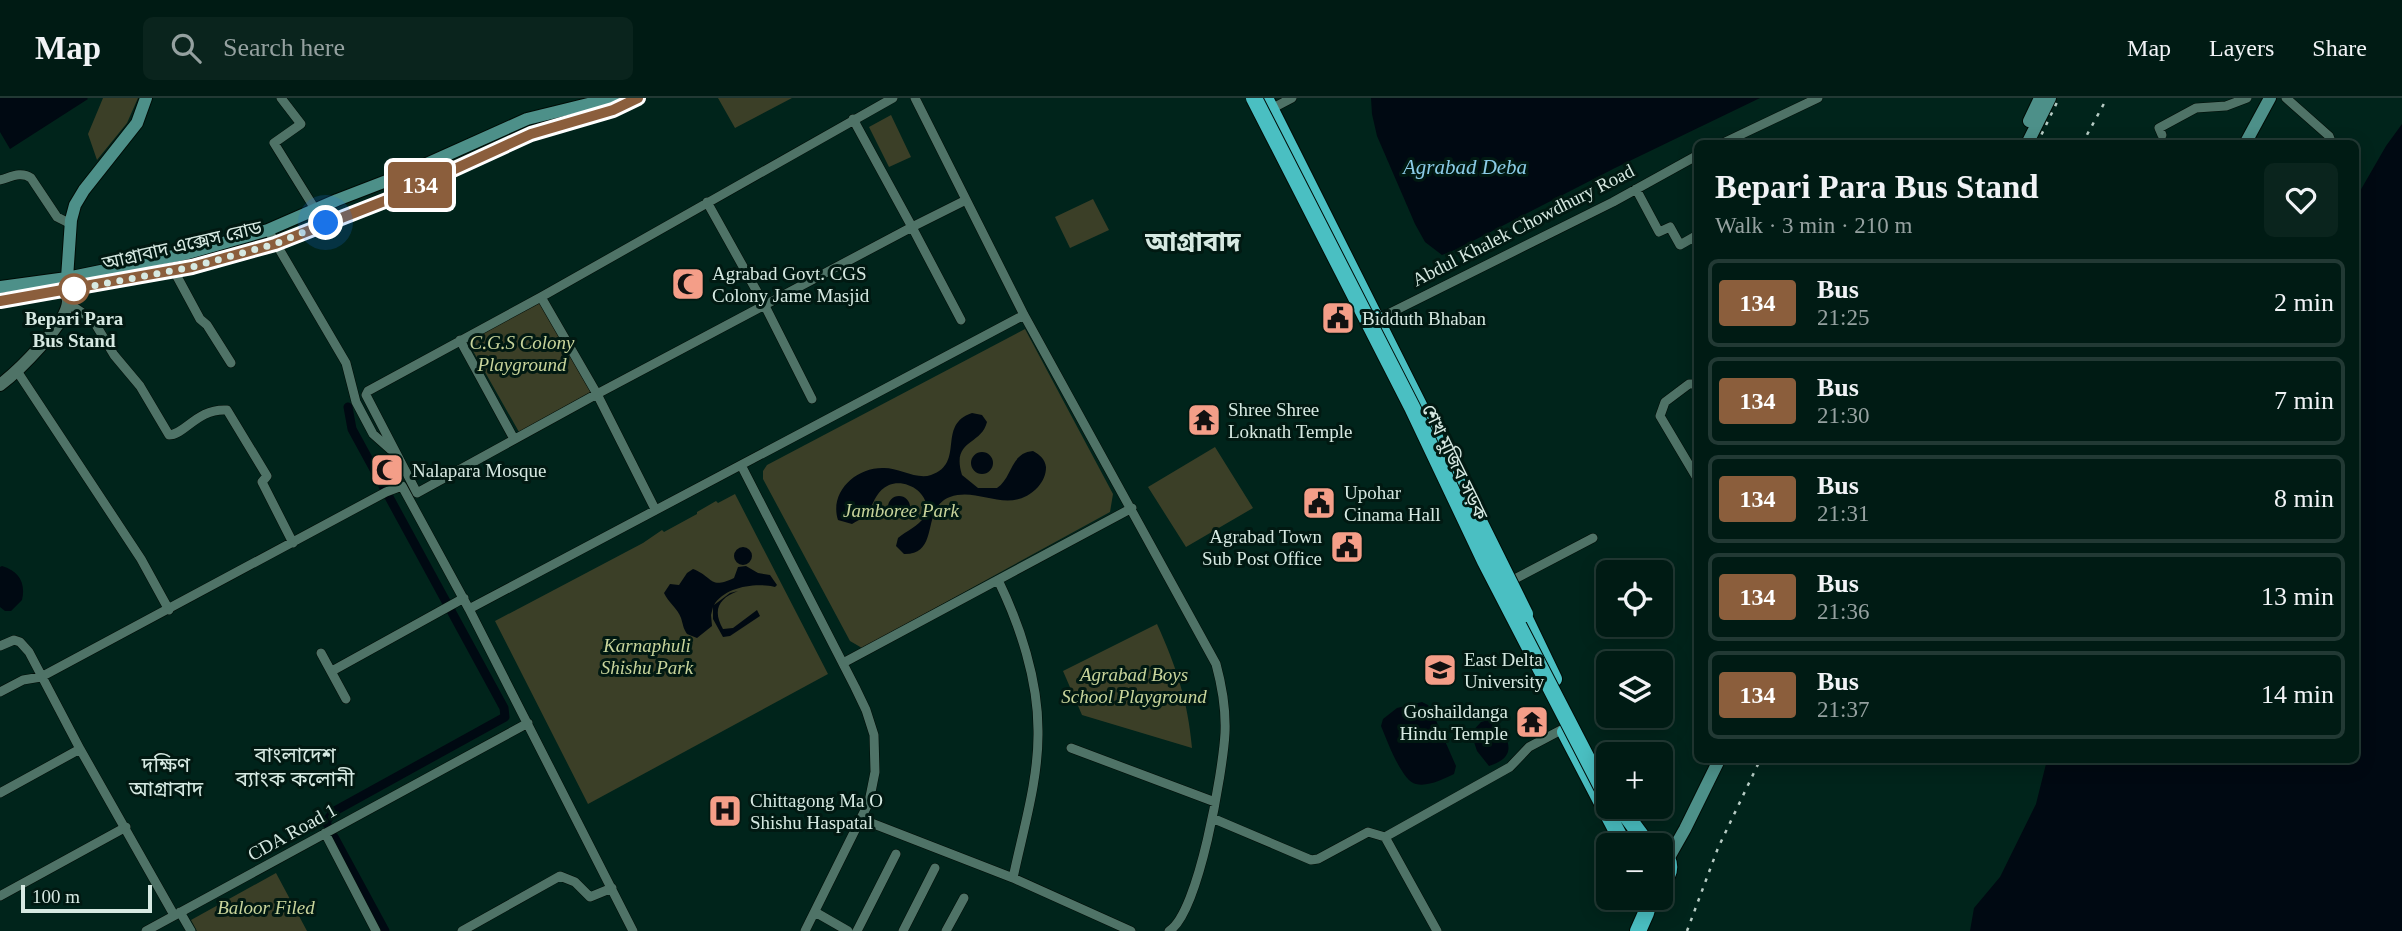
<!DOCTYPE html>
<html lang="en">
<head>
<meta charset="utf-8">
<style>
  :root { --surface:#001b14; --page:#0a241d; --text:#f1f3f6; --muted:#95a1a0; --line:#223934 }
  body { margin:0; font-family:"Times New Roman","Noto Sans Bengali",serif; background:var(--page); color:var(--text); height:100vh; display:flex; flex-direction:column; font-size:26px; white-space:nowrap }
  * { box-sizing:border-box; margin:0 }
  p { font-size:23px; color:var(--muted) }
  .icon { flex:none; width:38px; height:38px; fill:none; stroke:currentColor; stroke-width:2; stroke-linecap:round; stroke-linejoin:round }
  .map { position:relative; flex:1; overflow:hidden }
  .drawer { position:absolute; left:1694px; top:42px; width:665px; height:623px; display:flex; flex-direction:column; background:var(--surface); border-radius:10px; box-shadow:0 4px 18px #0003,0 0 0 2px var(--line) }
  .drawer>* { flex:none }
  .badge { padding:0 14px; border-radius:5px; font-size:24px; line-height:46px }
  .buttons { position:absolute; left:1596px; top:462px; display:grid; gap:14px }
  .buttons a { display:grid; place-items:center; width:77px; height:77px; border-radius:10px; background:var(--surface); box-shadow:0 4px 18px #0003,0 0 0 2px var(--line); font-size:35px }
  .scale { position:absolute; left:21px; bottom:18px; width:131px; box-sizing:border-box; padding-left:7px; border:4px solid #d6e9e2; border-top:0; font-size:19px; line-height:24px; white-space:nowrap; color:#d6e9e2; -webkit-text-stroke:5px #011912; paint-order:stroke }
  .you { position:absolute; width:35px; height:35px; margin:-18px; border:5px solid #fff; border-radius:50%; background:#1a73e8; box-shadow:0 0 0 10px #1a73e833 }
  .map>.badge { position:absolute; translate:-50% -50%; box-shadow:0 0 0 4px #fff }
  .round { display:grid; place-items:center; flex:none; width:74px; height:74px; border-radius:10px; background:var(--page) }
  .headline { display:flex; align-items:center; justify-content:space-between; height:119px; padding:0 21px }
  h1 { font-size:33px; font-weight:800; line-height:52px }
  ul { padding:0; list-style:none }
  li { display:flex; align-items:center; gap:21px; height:88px; margin:0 14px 10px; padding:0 7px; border:4px solid var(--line); border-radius:10px }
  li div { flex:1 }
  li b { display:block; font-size:26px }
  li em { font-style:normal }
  li .badge { min-width:77px; font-weight:700; text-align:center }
  header { display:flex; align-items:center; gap:42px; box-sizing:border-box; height:98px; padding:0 35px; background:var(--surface); border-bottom:2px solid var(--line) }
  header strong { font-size:33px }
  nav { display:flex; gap:38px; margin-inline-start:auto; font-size:24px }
  .search { width:490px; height:63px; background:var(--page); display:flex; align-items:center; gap:18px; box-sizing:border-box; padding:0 24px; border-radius:10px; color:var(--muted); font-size:26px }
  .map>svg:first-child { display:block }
  .green { fill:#3b3f27 }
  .water { fill:#000912 }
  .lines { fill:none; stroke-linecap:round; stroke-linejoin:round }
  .canal { stroke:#000912; stroke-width:9 }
  .minor-casing { stroke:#000c06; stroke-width:10 }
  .tertiary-casing { stroke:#000c06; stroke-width:14 }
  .secondary-casing { stroke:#000c06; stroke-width:14 }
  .trunk-casing { stroke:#000c06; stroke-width:18 }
  .minor { stroke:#4f7367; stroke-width:9 }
  .tertiary { stroke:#4f7367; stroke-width:12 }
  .secondary { stroke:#4d9089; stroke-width:12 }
  .trunk { stroke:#4abfc2; stroke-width:16 }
  .rail { stroke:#b7ccc5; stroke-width:2.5; stroke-dasharray:3.5 7; stroke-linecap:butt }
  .trunk-bridge-casing { stroke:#000c06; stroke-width:18; stroke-linecap:butt }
  .trunk-bridge { stroke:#4abfc2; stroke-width:16 }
  .line-casing { stroke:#fff; stroke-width:16 }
  .line { stroke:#8b5e3c; stroke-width:10 }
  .walk { stroke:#d6e9e2; stroke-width:7; stroke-dasharray:0 12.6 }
  .stop-dot { fill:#fff; stroke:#8b5e3c; stroke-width:3.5 }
  .labels { text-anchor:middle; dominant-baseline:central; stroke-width:6; stroke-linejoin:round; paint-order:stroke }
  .street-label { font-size:19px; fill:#d6e9e2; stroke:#011912 }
  .poi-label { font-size:19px; fill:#d6e9e2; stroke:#011912; text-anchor:start }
  .stop-label { font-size:19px; font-weight:bold; fill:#d6e9e2; stroke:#011912 }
  .park-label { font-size:19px; font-style:italic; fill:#c8d49b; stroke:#011912 }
  .water-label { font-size:21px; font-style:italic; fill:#8bcbe7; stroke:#011912 }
  .neighbourhood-label { font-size:21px; fill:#d6e9e2; stroke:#011912 }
  .district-label { font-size:26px; font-weight:bold; fill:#d6e9e2; stroke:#011912 }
</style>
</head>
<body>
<header>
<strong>Map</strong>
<div class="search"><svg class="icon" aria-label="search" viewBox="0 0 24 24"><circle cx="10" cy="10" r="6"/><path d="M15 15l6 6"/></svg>Search here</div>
<nav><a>Map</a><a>Layers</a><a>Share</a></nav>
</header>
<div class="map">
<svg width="2402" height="833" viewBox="0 0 2402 833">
  <rect width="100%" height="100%" fill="#00241b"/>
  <path class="green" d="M 103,0 L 138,0 L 127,25 L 97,62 L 88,36 Z
    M 718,0 L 792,0 L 735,30 Z
    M 891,17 L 911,59 L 889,69 L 869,29 Z
    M 1093,101 L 1109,132 L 1070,150 L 1055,119 Z
    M 537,196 L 591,294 L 519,334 L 464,237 Z
    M 1025,231 L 1113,396 L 1110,414 L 862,550 L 850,543 L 763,381 L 763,373 L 767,367 Z
    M 1215,349 L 1253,410 L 1186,449 L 1148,389 Z
    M 735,396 L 828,576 L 588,706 L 495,523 L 643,445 L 662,432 L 664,434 L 697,416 L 697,414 L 716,403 L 718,405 Z
    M 1157,526 C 1176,568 1188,603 1192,650 L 1082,617 L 1063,573 Z
    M 276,775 L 307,833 L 197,833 L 191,822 Z"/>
  <path class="water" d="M 0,0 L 87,0 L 88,1 L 10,51 L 0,34 Z
    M 1371,0 L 1760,0 L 1615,70 L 1457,151 L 1442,157 L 1425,144 L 1415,126 L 1377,38 L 1372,16 Z
    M 2402,26 L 2402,833 L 1970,833 L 1974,810 L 2000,779 L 2036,706 L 2047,662 L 2356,662 L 2356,100 L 2386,48 Z
    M 972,315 L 982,317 L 987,324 C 981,348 951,341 962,377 L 978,390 L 997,390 C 1013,379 1010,355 1033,353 C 1040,357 1045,361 1046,369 C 1046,377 1043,383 1038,389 C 1009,419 980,388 950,399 C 920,410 941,457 904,456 L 896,448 L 898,440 C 906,433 919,428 924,419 C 935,398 907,379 889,387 C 875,393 874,407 866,417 C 862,421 856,423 852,426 L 838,422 C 829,394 856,369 884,370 C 899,370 917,382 931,377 C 966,365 936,327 972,315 Z
    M971 365a11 11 0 1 1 22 0a11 11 0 1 1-22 0Z
    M888 409a11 11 0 1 1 22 0a11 11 0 1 1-22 0Z
    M734 458a9 9 0 1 1 18 0a9 9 0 1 1-18 0Z
    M 2,468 C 19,473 26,485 22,502 L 11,513 L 5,513 L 0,509 L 0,469 Z
    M 746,468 L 758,475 L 770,477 L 777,487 L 775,489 C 756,484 724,489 714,507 L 730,495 L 738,493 C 719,500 712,512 723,531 L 733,530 L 757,512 L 760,518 L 730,538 L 723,539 L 713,521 L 713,509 L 711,517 L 712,528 L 697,540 L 687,536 C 683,530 683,526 681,520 C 678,511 668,504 664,495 L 670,486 L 679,487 L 687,475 L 693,471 C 714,479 709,492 734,480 L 738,469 Z
    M 1422,604 L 1428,607 L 1431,611 L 1456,668 L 1454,676 C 1443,681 1428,689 1416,686 C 1402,684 1386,640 1381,628 L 1383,621 L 1397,610 Z
    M 1489,622 L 1495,623 C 1510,642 1518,659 1489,668 L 1477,653 L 1471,635 L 1481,624 Z"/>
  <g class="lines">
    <path class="canal" d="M 327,726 L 326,724 L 333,714 L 505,619 L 504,610 L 352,331 L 348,309
      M 334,739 L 385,833"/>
    <defs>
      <path id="minor" d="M 281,0 L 301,26 L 274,45 L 315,111
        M 915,0 L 1024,217 L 1216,566 C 1222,588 1226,612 1225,635 C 1223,672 1199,815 1169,833
        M 2286,0 L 2329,38 L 2332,46
        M 1271,11 L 1292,0
        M 2162,37 L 2159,30 L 2196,10 L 2226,8 L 2247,0
        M 1721,46 L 1818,0
        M 0,82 C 11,79 21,73 31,80 L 57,119 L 71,126
        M 1636,91 L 1659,134 L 1670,129 L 1680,147 L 1694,139 L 1698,146
        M 707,104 L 765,208 L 812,301
        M 268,132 L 346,265 L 356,304 L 373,336 L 391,352
        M 173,171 L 200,221 L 207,227 L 231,265
        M 541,199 L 597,296 L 912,129 L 853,21
        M 68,205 L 93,222 L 114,257 L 140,288 L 169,337 C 185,337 197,310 227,312 L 267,378 L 262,384 L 293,445
        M 961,222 L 912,129 L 966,102
        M 1372,224 L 1613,104 L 1698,57
        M 460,242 L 514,341
        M 17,273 L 141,461 L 169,512
        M 1698,286 L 1689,286 L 1665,304 L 1660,318 L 1698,382
        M 741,367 L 855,589 L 866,612 L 874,637 L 875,674 L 869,704 L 805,833
        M 655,411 L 597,296 L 417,395 L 366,297 L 368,293 L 541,199 L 893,0
        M 998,482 C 1020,527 1038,582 1038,632 C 1039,681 1023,732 1013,780
        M 1507,485 L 1593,440
        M 469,511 L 1024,217
        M 0,548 L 14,542 L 20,544 L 29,554 L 80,651 L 174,817
        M 321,555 L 346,601
        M 843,565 L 1132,410
        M 332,573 L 464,500
        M 0,594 L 23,582 L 41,579 L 386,394 L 402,388 L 469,511 L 633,833
        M 1071,650 L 1215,704
        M 0,695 L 80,651
        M 1212,720 L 1311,762 L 1318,761 L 1368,734 L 1385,739
        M 861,721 L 1013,780 L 1131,833
        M 325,735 L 376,833
        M 0,798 L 126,729
        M 180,814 L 191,833
        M 815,814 L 848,833
        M 146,833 L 528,625
        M 462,833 L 560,778 L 575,784 L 590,799 L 612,790
        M 857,833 L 896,756
        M 903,833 L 935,770
        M 946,833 L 964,800
        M 1437,833 L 1385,739 L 1510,669 L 1529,649 L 1563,631"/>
      <path id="tertiary" d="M 0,287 C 17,274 68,225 68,203 C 68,202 66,194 66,193"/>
      <path id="secondary" d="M 2029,23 L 2040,0
        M 2027,46 L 2050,0
        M 2245,46 L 2270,0
        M 67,180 L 71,122 L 75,107 L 84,92 L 137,25 L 146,0
        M 0,189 L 67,180 L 188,155 L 268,132 L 337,102 L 402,77 L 527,21 L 613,0
        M 0,203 L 192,168 L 275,146 L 387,101 L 531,35 L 613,12 L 638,0
        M 1668,761 L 1685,731 L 1719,662"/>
      <path id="trunk" d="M 1265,0 L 1474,417
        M 1518,506 L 1554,581
        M 1565,634 L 1624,747
        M 1620,709 L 1648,747
        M 1661,753 C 1672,763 1672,775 1661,785
        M 1638,833 L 1646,815 L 1650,800"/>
    </defs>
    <use href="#minor" class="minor-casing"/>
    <use href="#tertiary" class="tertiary-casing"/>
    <use href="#secondary" class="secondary-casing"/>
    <use href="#trunk" class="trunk-casing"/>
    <use href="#minor" class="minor"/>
    <use href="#tertiary" class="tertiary"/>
    <use href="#secondary" class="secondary"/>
    <use href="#trunk" class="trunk"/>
    <path class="rail" d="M 2037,46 L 2059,0
      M 2082,46 L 2107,0
      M 1687,833 L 1718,750 L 1760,662"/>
    <defs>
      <path id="trunk-bridge" d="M 1254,0 L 1412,309 L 1485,463 L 1608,701
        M 1470,405 L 1525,516"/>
    </defs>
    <use href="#trunk-bridge" class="trunk-bridge-casing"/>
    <use href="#trunk-bridge" class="trunk-bridge"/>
  </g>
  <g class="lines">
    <defs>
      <path id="line" d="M 0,203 L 192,169 L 275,146 L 387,102 L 531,36 L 613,12 L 638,0"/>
    </defs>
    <use href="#line" class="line-casing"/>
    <use href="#line" class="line"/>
    <path class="walk" d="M 74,191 L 66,193 L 192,169 L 275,146 L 326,125"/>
  </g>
  <defs>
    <symbol id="mosque-square" viewBox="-11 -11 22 22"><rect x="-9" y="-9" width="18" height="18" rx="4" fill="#f49e88" stroke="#011912"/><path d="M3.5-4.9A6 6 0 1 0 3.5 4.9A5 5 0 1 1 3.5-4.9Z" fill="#111"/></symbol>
    <symbol id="civic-square" viewBox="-11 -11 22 22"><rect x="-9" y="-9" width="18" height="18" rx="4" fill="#f49e88" stroke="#011912"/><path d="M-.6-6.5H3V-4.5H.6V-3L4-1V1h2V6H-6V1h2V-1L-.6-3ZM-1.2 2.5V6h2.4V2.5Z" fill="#111"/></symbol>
    <symbol id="temple-square" viewBox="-11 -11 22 22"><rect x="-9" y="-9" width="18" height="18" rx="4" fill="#f49e88" stroke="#011912"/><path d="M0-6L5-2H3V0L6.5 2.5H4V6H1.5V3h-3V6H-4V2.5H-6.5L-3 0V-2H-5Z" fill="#111"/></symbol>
    <symbol id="university-square" viewBox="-11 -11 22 22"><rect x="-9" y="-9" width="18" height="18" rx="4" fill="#f49e88" stroke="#011912"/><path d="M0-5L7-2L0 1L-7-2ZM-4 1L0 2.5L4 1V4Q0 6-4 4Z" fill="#111"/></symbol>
    <symbol id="hospital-square" viewBox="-11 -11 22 22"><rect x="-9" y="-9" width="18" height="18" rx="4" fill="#f49e88" stroke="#011912"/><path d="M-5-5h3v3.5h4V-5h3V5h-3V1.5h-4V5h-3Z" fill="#111"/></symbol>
  </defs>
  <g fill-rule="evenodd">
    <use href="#mosque-square" x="669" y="167" width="38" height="38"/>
    <use href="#civic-square" x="1319" y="201" width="38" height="38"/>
    <use href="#temple-square" x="1185" y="303" width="38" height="38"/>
    <use href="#mosque-square" x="368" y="353" width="38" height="38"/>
    <use href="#civic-square" x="1300" y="386" width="38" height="38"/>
    <use href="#civic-square" x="1328" y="430" width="38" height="38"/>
    <use href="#university-square" x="1421" y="553" width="38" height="38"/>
    <use href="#temple-square" x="1513" y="605" width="38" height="38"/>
    <use href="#hospital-square" x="706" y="694" width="38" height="38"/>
  </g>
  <circle class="stop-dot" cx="74" cy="191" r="14"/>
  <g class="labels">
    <g class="street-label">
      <text transform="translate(1523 127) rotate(-27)">Abdul Khalek Chowdhury Road</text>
      <text transform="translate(182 147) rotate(-13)">আগ্রাবাদ এক্সেস রোড</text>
      <text transform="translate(1455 364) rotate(64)">শেখ মুজিব সড়ক</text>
      <text transform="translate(292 734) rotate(-29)">CDA Road 1</text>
    </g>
    <g class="poi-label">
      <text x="712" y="175">Agrabad Govt. CGS<tspan x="712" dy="22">Colony Jame Masjid</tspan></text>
      <text x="1362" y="220">Bidduth Bhaban</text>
      <text x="1228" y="311">Shree Shree<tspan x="1228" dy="22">Loknath Temple</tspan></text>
      <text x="412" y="372">Nalapara Mosque</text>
      <text x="1344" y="394">Upohar<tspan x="1344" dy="22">Cinama Hall</tspan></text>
      <text x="1322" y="438" text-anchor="end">Agrabad Town<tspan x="1322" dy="22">Sub Post Office</tspan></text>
      <text x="1464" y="561">East Delta<tspan x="1464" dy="22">University</tspan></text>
      <text x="1508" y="613" text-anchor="end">Goshaildanga<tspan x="1508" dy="22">Hindu Temple</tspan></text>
      <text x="750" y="702">Chittagong Ma O<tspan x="750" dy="22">Shishu Haspatal</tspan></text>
    </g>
    <g class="stop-label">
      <text x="74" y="220">Bepari Para<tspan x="74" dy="22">Bus Stand</tspan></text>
    </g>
    <g class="park-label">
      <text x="522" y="244">C.G.S Colony<tspan x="522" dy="22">Playground</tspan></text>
      <text x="901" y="412">Jamboree Park</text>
      <text x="647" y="547">Karnaphuli<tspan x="647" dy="22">Shishu Park</tspan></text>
      <text x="1134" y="576">Agrabad Boys<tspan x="1134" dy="22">School Playground</tspan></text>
      <text x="266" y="809">Baloor Filed</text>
    </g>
    <g class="water-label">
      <text x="1465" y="69">Agrabad Deba</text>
    </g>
    <g class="neighbourhood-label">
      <text x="295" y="657">বাংলাদেশ<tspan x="295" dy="24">ব্যাংক কলোনী</tspan></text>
      <text x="166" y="667">দক্ষিণ<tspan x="166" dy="24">আগ্রাবাদ</tspan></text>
    </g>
    <g class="district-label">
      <text x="1193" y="144">আগ্রাবাদ</text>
    </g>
  </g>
</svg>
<div class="buttons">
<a><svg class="icon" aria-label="locate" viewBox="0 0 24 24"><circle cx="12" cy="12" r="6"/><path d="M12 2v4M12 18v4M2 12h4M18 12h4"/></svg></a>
<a><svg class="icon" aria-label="layers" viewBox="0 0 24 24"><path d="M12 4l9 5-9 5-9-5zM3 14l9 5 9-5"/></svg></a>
<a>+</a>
<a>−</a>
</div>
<div class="scale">100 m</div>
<div class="you" style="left:326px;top:125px"></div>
<b class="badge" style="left:420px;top:87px;background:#8b5e3c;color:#fff">134</b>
<section class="drawer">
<div class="headline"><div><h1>Bepari Para Bus Stand</h1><p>Walk · 3 min · 210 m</p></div><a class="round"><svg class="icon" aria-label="heart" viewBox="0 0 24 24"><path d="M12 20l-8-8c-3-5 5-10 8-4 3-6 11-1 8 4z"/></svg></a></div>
<ul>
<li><span class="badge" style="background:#8b5e3c;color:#fff">134</span><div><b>Bus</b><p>21:25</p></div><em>2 min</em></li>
<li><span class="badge" style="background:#8b5e3c;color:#fff">134</span><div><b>Bus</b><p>21:30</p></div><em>7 min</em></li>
<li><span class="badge" style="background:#8b5e3c;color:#fff">134</span><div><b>Bus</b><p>21:31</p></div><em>8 min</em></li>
<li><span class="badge" style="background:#8b5e3c;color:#fff">134</span><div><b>Bus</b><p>21:36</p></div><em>13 min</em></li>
<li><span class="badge" style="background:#8b5e3c;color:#fff">134</span><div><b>Bus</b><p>21:37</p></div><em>14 min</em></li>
</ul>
</section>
</div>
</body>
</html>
